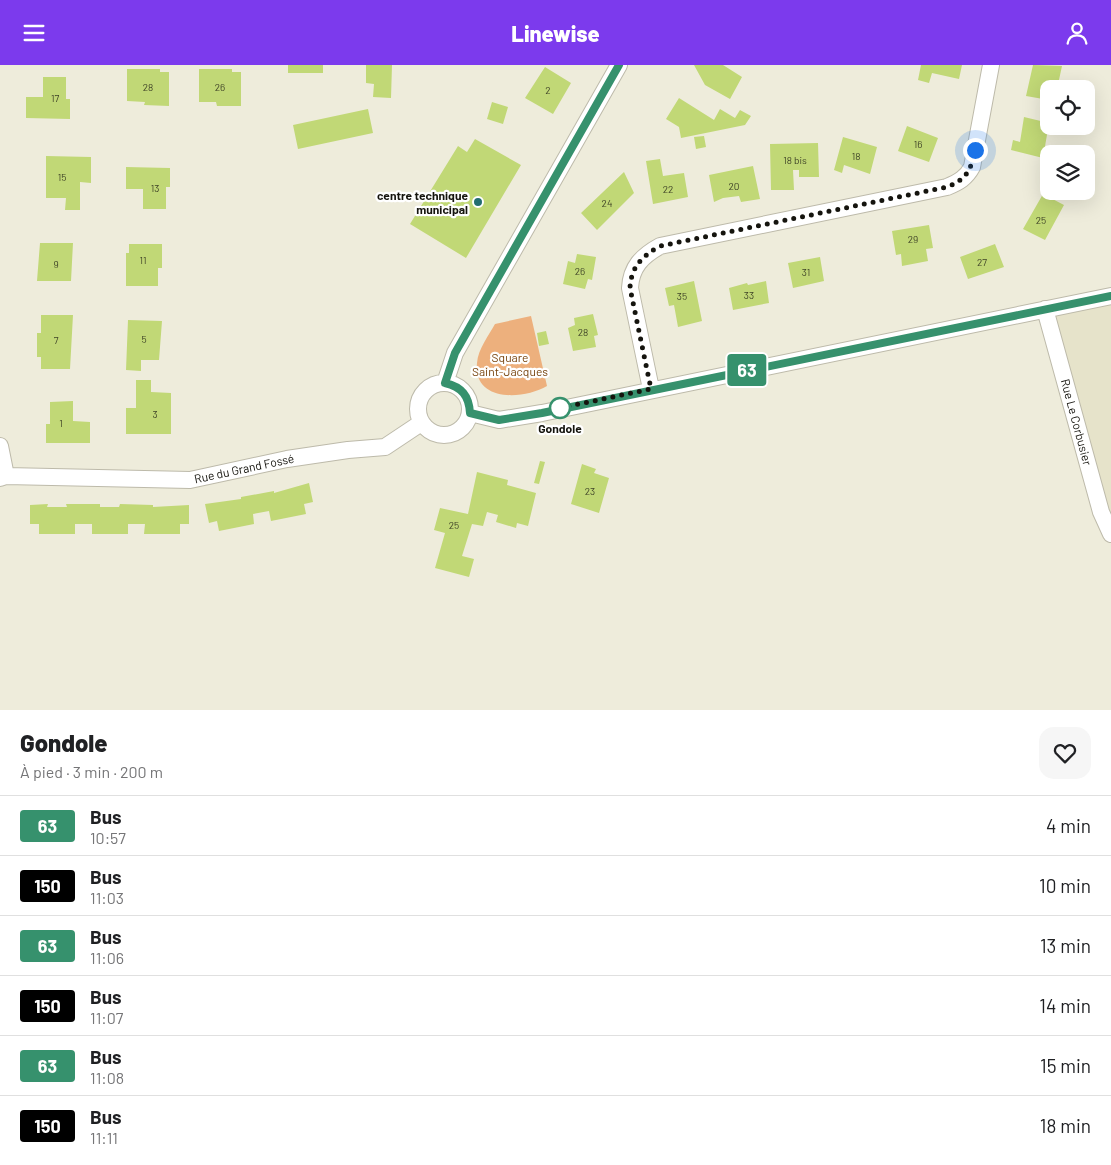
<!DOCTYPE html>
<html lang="fr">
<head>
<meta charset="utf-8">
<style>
  :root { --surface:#fff; --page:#f6f6f6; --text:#202124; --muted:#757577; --line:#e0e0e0; --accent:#7c3aed }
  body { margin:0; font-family:Barlow,sans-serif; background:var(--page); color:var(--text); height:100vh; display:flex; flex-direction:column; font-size:19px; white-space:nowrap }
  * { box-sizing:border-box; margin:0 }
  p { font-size:16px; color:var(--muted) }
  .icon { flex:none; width:28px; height:28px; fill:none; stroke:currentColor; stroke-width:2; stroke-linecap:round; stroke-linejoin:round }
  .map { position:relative; height:645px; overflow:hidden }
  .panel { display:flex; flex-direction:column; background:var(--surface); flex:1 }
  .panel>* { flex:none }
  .badge { padding:0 10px; border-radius:4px; font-size:18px; line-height:32px }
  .buttons { position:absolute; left:1040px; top:15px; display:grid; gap:10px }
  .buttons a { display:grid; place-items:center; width:55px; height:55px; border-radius:10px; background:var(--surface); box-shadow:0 5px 20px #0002; font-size:25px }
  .you { position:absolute; width:25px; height:25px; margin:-12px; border:4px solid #fff; border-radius:50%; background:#1a73e8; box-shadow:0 0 0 8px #1a73e833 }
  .map>.badge { position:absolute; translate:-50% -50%; box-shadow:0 0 0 2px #fff }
  .round { display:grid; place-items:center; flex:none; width:52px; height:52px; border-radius:15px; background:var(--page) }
  .head { display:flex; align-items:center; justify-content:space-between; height:85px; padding:0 20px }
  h1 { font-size:24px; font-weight:800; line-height:38px }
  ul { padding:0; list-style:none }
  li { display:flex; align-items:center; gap:15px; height:60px; padding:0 20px; border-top:1px solid var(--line) }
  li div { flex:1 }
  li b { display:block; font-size:19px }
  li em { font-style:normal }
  li .badge { min-width:55px; font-weight:700; text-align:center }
  header { display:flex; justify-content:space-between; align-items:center; height:65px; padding:0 20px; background:var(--accent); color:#fff; font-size:22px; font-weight:800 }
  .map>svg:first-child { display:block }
  .built { fill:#e6e3ca }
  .green { fill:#edb07d }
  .building { fill:#c1d876 }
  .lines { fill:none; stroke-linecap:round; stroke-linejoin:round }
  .street-casing { stroke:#bdbaaa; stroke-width:18 }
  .street { stroke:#fff; stroke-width:16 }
  .line-casing { stroke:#fff; stroke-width:11 }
  .line { stroke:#36916d; stroke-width:8 }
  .walk { stroke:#15140e; stroke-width:5; stroke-dasharray:0 9 }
  .poi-dot { fill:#226d70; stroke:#fff; stroke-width:2 }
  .stop-dot { fill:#fff; stroke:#36916d; stroke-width:2.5 }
  .labels { text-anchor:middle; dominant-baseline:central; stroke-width:4.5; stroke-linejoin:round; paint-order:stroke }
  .number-label { font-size:10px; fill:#404528 }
  .poi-label { font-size:12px; font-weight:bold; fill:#15140e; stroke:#fff; text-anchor:end }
  .park-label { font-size:12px; fill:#76430d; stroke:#fff }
  .street-label { font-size:12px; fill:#15140e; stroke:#fff }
  .stop-label { font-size:12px; font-weight:bold; fill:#15140e; stroke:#fff }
</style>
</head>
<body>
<header><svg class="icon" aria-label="menu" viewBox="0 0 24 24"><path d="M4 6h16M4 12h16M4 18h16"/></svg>Linewise<svg class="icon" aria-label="person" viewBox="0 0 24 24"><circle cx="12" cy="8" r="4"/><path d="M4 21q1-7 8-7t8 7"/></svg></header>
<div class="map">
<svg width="1111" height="645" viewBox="0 0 1111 645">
  <rect width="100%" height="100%" fill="#eeecdb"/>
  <path class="built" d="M 1111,232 L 1111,471 L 1082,412 L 1045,244 Z"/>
  <path class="green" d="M 531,251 L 547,321 C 523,335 473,337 477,298 C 478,284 489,270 495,259 Z"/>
  <path class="building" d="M 288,0 L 323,0 L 323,8 L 288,8 Z
    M 366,0 L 392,0 L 391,33 L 373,32 L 374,19 L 366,18 Z
    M 694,0 L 723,0 L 742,12 L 730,34 L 705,20 Z
    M 921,0 L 962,0 L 959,14 L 932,8 L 929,18 L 918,15 Z
    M 1033,0 L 1062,1 L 1057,24 L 1049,24 L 1049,35 L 1026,31 Z
    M 545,2 L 571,18 L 553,49 L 525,33 Z
    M 127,4 L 160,4 L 160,7 L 169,7 L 169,41 L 144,40 L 145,37 L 127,36 Z
    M 199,4 L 232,4 L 232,7 L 241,7 L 241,41 L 217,41 L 216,37 L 199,37 Z
    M 43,12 L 66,12 L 66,34 L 70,34 L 70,54 L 26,53 L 26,32 L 43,32 Z
    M 679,33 L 714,55 L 720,44 L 735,53 L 740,45 L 751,51 L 745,60 L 681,73 L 679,62 L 666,54 Z
    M 492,37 L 508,42 L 503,59 L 487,54 Z
    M 368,44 L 373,68 L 298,84 L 293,60 Z
    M 1024,52 L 1049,58 L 1043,93 L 1011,85 L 1013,75 L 1020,77 Z
    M 907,61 L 938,73 L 929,97 L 898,86 Z
    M 704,71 L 706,82 L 696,84 L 694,72 Z
    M 843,72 L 877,82 L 870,109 L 844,100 L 842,108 L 834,105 Z
    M 475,74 L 521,100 L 466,193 L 410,159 L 458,81 L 467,87 Z
    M 818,78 L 819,112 L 799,112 L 799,105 L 793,105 L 794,125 L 771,125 L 770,79 Z
    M 46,91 L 91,92 L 91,118 L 80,117 L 80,145 L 65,145 L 66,133 L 46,133 Z
    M 660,94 L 663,111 L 684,108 L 688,132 L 653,139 L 646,96 Z
    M 753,101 L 760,134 L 741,137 L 739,131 L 723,133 L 714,137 L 709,110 Z
    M 126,102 L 170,103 L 170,122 L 166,122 L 166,144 L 143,144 L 143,124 L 126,124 Z
    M 624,107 L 634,128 L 597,165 L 581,148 Z
    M 1043,129 L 1064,140 L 1045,175 L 1023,164 Z
    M 929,160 L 933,183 L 926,184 L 928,196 L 902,201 L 901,189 L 896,190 L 892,166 Z
    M 40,178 L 73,178 L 71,216 L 37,216 Z
    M 129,179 L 162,179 L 162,203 L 158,203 L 158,221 L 126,221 L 126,188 L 129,188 Z
    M 995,179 L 1004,202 L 968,214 L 960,192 Z
    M 577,189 L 596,192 L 592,215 L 588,214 L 585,224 L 563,219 L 568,196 L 575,198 Z
    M 820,192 L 824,216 L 793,223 L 788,198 Z
    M 694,216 L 702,256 L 678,262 L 674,240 L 669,241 L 665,223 Z
    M 766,216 L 769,238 L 733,245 L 729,223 L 747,218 L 748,220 Z
    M 593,249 L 598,270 L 594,271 L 596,282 L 573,286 L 568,263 L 575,260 L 574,253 Z
    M 41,250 L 73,250 L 70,304 L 41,304 L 41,292 L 37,292 L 37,268 L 41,268 Z
    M 128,255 L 162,256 L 159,295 L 141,295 L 141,306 L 126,305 Z
    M 546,266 L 549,279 L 539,281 L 537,268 Z
    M 136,315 L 151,315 L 151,327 L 171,328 L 171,369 L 126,369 L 126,343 L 136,343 Z
    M 73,336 L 73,356 L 90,357 L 90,378 L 46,378 L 46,359 L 50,359 L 50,337 Z
    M 540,396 L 545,397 L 539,419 L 534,418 Z
    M 582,399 L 596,404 L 594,408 L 609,413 L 599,448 L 571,439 Z
    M 477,407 L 508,415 L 507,420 L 536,428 L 528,461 L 517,458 L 516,463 L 496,457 L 498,450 L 487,447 L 483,461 L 472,459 L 462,491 L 474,494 L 469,512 L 435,503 L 445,468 L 434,465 L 440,443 L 468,449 Z
    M 309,418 L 313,437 L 304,439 L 306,449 L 271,456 L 269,446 L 253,449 L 254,459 L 219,466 L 217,456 L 209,458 L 205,439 L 241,434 L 241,432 L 274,426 L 274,428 Z
    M 48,439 L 47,442 L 67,442 L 66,439 L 100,439 L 100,442 L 119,442 L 120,439 L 153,440 L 153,442 L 189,440 L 189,459 L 180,459 L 180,469 L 144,469 L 145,459 L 128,459 L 128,469 L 92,469 L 92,459 L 75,459 L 75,469 L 39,469 L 39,459 L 30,459 L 30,440 Z"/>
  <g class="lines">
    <defs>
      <path id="street" d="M 1045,244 L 1101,447 L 1111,469
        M418 344a26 26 0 1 1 52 0a26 26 0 1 1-52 0Z
        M 445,318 L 455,288 L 619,0
        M 651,324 L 630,223 C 631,202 642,191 660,181 L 947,122 C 959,117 966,113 972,102 L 991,0
        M 470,348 L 499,355 L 542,348 L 1111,231
        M 0,381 L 6,411
        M 0,413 L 6,411 L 190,415 L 287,394 L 348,385 L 385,382 L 421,358"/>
    </defs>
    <use href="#street" class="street-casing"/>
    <use href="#street" class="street"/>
  </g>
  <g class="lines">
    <defs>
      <path id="line" d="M 619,0 L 455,288 L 445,318 C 462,322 469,331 470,348 L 499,355 L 542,348 L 1111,231"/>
    </defs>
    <use href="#line" class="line-casing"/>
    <use href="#line" class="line"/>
    <path class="walk" d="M 560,343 L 651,324 L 630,223 C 631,202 642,191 660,181 L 947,122 C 967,114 971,105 975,85"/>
  </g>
  <circle class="poi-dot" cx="478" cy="137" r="5"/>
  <circle class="stop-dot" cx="560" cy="343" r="10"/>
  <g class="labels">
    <g class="number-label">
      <text x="148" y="22">28</text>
      <text x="220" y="22">26</text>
      <text x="548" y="25">2</text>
      <text x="55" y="33">17</text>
      <text x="918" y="79">16</text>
      <text x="856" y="91">18</text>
      <text x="795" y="95">18 bis</text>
      <text x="62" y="112">15</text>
      <text x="734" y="121">20</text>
      <text x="155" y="123">13</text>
      <text x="668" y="124">22</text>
      <text x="607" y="138">24</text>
      <text x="1041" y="155">25</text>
      <text x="913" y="174">29</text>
      <text x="143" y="195">11</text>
      <text x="982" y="197">27</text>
      <text x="56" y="199">9</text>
      <text x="580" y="206">26</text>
      <text x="806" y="207">31</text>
      <text x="749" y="230">33</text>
      <text x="682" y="231">35</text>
      <text x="583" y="267">28</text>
      <text x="144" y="274">5</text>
      <text x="56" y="275">7</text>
      <text x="155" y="349">3</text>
      <text x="61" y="358">1</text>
      <text x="590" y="426">23</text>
      <text x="454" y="460">25</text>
    </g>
    <g class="poi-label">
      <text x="468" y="130">centre technique<tspan x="468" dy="14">municipal</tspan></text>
    </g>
    <g class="park-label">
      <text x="510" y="292">Square<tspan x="510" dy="14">Saint-Jacques</tspan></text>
    </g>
    <g class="street-label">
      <text transform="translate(1077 357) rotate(75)">Rue Le Corbusier</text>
      <text transform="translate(244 403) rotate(-12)">Rue du Grand Fossé</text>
    </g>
    <g class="stop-label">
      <text x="560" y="363">Gondole</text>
    </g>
  </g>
</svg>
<div class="buttons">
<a><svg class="icon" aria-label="locate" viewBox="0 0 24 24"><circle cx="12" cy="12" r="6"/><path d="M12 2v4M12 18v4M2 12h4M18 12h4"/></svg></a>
<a><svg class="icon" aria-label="layers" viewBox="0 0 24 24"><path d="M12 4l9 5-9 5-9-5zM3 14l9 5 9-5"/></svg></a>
</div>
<div class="you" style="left:975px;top:85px"></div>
<b class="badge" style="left:747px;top:305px;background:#36916d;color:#fff">63</b>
</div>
<section class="panel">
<div class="head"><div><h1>Gondole</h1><p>À pied · 3 min · 200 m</p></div><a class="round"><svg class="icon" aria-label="heart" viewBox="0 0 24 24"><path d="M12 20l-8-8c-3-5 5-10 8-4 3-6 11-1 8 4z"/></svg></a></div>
<ul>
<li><span class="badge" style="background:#36916d;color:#fff">63</span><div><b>Bus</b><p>10:57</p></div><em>4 min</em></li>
<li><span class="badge" style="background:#000;color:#fff">150</span><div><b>Bus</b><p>11:03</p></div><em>10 min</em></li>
<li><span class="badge" style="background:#36916d;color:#fff">63</span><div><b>Bus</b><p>11:06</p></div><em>13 min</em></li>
<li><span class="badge" style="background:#000;color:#fff">150</span><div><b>Bus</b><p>11:07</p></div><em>14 min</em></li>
<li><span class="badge" style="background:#36916d;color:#fff">63</span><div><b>Bus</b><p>11:08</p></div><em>15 min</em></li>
<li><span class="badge" style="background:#000;color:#fff">150</span><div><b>Bus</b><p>11:11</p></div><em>18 min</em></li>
</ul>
</section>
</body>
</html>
